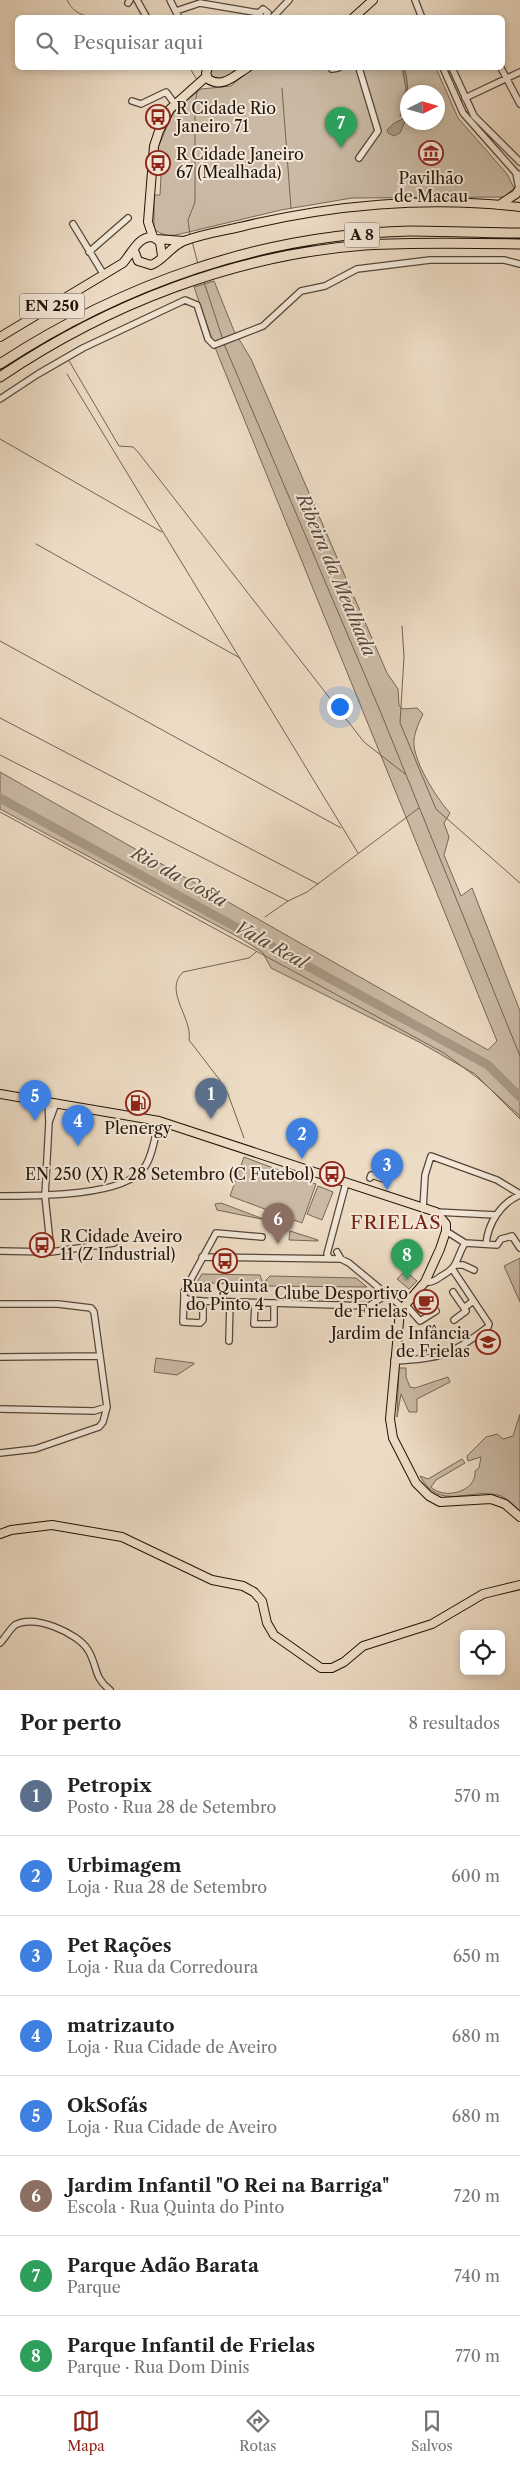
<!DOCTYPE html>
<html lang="pt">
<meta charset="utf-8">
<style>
body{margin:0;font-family:"Libre Caslon Text",serif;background:#f2f2f2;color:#222}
.controls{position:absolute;right:15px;bottom:15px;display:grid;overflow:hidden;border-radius:8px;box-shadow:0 2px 8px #0003}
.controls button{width:45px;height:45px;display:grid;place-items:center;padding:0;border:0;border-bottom:1px solid #e0e0e0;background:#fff;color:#222;font:25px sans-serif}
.compass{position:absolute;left:400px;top:85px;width:45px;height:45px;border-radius:50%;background:#fff;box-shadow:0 2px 8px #0003;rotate:85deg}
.you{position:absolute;left:339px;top:706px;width:18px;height:18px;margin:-12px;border:4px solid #fff;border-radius:50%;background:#1a73e8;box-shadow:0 0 0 8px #1a73e833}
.badge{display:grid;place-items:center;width:32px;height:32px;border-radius:50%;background:#8f2418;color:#fff;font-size:16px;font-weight:700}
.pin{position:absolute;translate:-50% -41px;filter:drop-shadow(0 1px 2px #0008)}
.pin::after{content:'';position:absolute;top:26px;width:18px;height:15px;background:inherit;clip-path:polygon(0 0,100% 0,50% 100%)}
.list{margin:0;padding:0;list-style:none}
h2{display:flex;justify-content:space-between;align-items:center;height:65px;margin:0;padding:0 20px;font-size:21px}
h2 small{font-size:16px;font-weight:400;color:#767676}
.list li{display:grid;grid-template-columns:32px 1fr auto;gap:15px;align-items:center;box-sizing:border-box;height:80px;padding:0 20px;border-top:1px solid #e0e0e0}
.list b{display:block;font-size:19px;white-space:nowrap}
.list p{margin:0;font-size:16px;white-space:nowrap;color:#767676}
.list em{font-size:16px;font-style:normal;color:#767676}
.icon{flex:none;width:28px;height:28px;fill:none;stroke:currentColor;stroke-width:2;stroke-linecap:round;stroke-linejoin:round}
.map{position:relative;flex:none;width:520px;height:1690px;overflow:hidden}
.search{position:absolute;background:#fff;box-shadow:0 2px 8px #0003;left:15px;right:15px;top:15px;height:55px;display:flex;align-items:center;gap:12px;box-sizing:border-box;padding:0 18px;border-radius:8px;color:#767676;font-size:19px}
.sheet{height:705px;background:#fff}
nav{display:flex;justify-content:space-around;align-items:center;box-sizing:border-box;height:70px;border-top:1px solid #e0e0e0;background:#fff;font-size:14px;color:#767676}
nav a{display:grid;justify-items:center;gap:2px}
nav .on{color:#8f2418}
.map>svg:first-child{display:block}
</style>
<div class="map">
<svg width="520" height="1690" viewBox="0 0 520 1690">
<rect width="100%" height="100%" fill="#eddcc5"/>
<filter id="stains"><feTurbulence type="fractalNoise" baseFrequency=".004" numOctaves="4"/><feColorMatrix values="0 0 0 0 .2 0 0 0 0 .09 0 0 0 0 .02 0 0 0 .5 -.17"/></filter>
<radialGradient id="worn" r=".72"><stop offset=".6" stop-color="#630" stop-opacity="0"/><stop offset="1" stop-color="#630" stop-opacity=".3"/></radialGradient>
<path fill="#cabaa5" stroke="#766757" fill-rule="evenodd" d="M212,68H235V69L228,78L218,80L212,78L210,73Z
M256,68H436L458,118L507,174L514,188L504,197L352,198L281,210L176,235C167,236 162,235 154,229V195H160L161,175L157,150L171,117L182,104L201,89L231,86L243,75ZM408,92H438V122H408Z
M214,281L234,331L251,359L387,673L398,689L399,706L403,709L417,708L423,714C419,722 415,731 414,740C412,760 437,799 450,813L444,823L449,837L444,855L461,896L472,888L520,1011V1119L475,1074L419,1042L271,968L263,953L242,939L0,809V772L488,1050L497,1041L214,345L194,287Z
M244,1157L316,1184L302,1223L230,1196Z
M318,1186L333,1192L322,1220L307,1214Z
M221,1203L266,1220L217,1210L215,1204Z
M267,1221L286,1228L287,1231L271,1230Z
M290,1231L318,1240V1241L289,1240Z
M520,1258V1302L504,1266Z
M405,1271L417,1281L409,1289L397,1279Z
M202,1274L260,1275L264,1286L197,1282Z
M270,1276L356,1278L367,1287L266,1286V1280Z
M156,1358L194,1363V1364L177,1375L154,1372Z
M399,1368H406V1377L410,1387L415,1388L448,1377L450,1382L417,1399V1412H409L401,1394L397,1417Z
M520,1414V1511C514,1505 506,1497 498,1495C467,1488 440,1512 420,1476L428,1479L462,1459L465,1463L436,1480L431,1487C444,1500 477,1492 475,1471L479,1468L481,1457L468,1461L467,1456L486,1437L497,1434L503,1439L513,1436Z"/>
<path fill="#a89885" stroke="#726353" d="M402,68H404C410,85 408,100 400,116L406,88Z
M407,117L400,133L394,136L388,133L387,130L394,123Z"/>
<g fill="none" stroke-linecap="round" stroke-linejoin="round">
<path stroke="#726353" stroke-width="1" d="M67,0C74,14 83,16 99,18
M190,68L197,80
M282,88L291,208
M190,235L188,220L195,202V105L197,92
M192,241L198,264
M204,282L223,340
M224,344L381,713L520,1056
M68,359L119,446L133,447L138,452L364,742L405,774
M67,374L358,853
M0,439L162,532
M36,544L240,658
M402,626L404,657L400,723L436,809L520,883
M0,641L341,828
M0,718L318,884
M0,755L288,901
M0,812L444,1053L479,1079L520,1116
M265,917L288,901L307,892L419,808
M244,1138L228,1094L219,1079L189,1040C193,1018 163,991 183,972L249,958L256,952"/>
<path stroke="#a89885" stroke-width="9" d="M0,798L488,1065L520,1097"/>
<defs>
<path id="minor" d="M137,0L147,18
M170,0L179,18
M415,0L422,18
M128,3L130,0
M176,11L200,3L259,13
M262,18L259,13L263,9L268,13L265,18
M272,18L289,0
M443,68L463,113L516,173L520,175
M452,68L474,116L520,162
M501,68L520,104
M332,69L338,68
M465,98L520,72
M132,101L141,104L166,92L175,104
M359,158L378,131L359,68
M516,173L519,189
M73,224L104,275
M89,252L128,218
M0,399L38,374L83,348L185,300L197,305L208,339L214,345L263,326L301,291L325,286L357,269L430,260H504L520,264
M48,1102L49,1122L45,1196L51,1252
M49,1122L56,1103
M370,1178L371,1175L384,1179
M0,1196C33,1196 124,1197 144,1168C153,1156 155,1135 159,1121
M423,1209L425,1175L431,1156L497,1180L520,1194
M436,1212L496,1215
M262,1237L216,1233L184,1292V1297L189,1300L203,1301L369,1306L386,1295
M465,1243L497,1245L501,1239L512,1236L520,1248
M486,1244C488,1223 501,1203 520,1195
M0,1251L51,1252L114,1243
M337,1252L341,1259L349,1263L402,1307
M202,1257L341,1259
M330,1259L327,1254L346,1183
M456,1265H463L474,1270
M425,1282C431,1283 435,1281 440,1277C461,1265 454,1261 465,1243L446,1231
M453,1292L464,1308L473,1301
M184,1297L183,1322L200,1323L203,1320V1301
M255,1303L254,1324H274V1303
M0,1304H58L91,1308L94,1312L107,1407L103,1422L99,1427L35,1449L0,1453
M405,1304L420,1321L436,1311
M454,1320L466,1311L464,1308
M229,1341L230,1302
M0,1357L100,1356
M394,1361C442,1358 450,1356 488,1327L489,1324L453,1270
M0,1409L94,1411L107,1407
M0,1643C5,1638 10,1629 15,1625C34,1614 78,1633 88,1650C98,1666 93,1677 110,1690"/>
<path id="major" d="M353,18L373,0
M208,68L206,73L208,79C223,89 235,75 247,68
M499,205L516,194L520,188
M153,237L148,222L154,146L159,131L170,109L207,76
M156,239L184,241
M134,250L138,261L151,265C163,261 171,246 184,241C202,234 222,231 240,227C330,205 428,196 520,207
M0,337L123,263C132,253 138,236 153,237L160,242L162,256
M0,1094L159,1121L436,1212L446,1224V1231L440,1249L425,1282L400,1311L390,1419L393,1438L416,1483L429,1496L440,1502L491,1499L505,1504L520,1517
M0,1534L11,1530L52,1525L122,1537L212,1580L243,1586L254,1592L262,1601L267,1623L274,1635L321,1668H332L344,1662L363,1646L432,1624L483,1594L520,1585"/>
<path id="highway" d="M0,364C122,284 263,234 410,231C446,231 483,233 520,233
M0,377C108,304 234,255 365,245C417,242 468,243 520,244"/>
</defs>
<use href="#minor" stroke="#544638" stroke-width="8"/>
<use href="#major" stroke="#211409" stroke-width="10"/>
<use href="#highway" stroke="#211409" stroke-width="11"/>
<use href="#minor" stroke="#f3e8d9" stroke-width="5.5"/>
<use href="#major" stroke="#eddcc5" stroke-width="8"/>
<use href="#highway" stroke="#eddcc5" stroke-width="9"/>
</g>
<defs>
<symbol id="bus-ring" viewBox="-11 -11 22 22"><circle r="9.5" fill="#f3e8d9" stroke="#8f2418" stroke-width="1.5"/><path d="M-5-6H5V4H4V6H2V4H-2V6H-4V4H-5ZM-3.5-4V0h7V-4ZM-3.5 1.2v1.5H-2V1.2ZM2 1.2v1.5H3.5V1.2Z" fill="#8f2418"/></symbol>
<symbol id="museum-ring" viewBox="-11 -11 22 22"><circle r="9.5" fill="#f3e8d9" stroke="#8f2418" stroke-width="1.5"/><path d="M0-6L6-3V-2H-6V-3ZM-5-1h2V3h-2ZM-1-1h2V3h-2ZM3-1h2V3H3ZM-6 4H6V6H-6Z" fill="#8f2418"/></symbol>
<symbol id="fuel-ring" viewBox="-11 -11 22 22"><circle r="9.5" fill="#f3e8d9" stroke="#8f2418" stroke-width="1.5"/><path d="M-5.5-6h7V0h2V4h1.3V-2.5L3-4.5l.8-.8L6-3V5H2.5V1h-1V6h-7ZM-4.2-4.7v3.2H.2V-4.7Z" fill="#8f2418"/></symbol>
<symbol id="cafe-ring" viewBox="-11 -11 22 22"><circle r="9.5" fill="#f3e8d9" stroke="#8f2418" stroke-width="1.5"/><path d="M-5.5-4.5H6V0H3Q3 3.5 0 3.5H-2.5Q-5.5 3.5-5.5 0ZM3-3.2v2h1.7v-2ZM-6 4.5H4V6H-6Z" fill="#8f2418"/></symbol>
<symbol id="school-ring" viewBox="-11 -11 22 22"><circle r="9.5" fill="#f3e8d9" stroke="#8f2418" stroke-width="1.5"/><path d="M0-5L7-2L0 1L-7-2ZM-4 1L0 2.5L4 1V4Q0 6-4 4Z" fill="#8f2418"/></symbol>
</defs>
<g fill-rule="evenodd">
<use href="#bus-ring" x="144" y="103" width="28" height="28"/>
<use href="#museum-ring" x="417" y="139" width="28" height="28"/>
<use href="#bus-ring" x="144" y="149" width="28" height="28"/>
<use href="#fuel-ring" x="124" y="1089" width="28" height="28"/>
<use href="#bus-ring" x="318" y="1160" width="28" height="28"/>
<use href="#bus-ring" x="28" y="1231" width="28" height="28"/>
<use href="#bus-ring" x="211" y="1247" width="28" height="28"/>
<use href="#cafe-ring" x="412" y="1288" width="28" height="28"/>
<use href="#school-ring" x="474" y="1328" width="28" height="28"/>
</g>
<g text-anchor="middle" stroke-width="4" stroke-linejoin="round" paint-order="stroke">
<g fill="#f3e8d9" stroke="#605447" stroke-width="1">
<rect x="344.5" y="222.5" width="35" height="25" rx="4"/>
<rect x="19.5" y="293.5" width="65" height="25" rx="4"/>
</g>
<g font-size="15" font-weight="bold" fill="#211409">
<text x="362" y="240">A 8</text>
<text x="52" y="311">EN 250</text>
</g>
<g font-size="16" fill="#211409" stroke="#f3e8d9" text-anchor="start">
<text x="176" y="114">R Cidade Rio<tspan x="176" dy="18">Janeiro 71</tspan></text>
<text x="176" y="160">R Cidade Janeiro<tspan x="176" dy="18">67 (Mealhada)</tspan></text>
<text x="431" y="184" text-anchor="middle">Pavilhão<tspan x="431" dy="18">de Macau</tspan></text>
<text x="138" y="1134" text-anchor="middle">Plenergy</text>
<text x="314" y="1180" text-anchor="end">EN 250 (X) R 28 Setembro (C Futebol)</text>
<text x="60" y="1242">R Cidade Aveiro<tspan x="60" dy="18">11 (Z Industrial)</tspan></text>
<text x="225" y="1292" text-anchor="middle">Rua Quinta<tspan x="225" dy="18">do Pinto 4</tspan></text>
<text x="408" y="1299" text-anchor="end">Clube Desportivo<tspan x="408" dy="18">de Frielas</tspan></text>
<text x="470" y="1339" text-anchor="end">Jardim de Infância<tspan x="470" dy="18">de Frielas</tspan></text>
</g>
<g font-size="18" font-style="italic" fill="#57493b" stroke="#f3e8d9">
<text transform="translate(336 575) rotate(67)" y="6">Ribeira da Mealhada</text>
<text transform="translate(179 877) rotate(29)" y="6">Rio da Costa</text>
<text transform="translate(271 945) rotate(29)" y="6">Vala Real</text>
</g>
<g font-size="19" letter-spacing="1" fill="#7a1f14" stroke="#f3e8d9">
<text x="396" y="1229">FRIELAS</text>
</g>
</g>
<rect width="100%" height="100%" filter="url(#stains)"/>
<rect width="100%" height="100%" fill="url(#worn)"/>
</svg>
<div class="controls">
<button><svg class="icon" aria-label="locate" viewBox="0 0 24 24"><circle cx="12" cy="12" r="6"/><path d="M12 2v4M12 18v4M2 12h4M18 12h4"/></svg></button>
</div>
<svg class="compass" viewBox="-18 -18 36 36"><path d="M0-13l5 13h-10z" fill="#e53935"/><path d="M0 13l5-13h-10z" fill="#767676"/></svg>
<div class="you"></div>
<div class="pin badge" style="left:211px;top:1119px;background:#5c6f8a">1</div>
<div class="pin badge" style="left:302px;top:1159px;background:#3f7fe0">2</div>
<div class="pin badge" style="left:387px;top:1190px;background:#3f7fe0">3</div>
<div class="pin badge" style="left:78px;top:1146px;background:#3f7fe0">4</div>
<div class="pin badge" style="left:35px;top:1121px;background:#3f7fe0">5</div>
<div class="pin badge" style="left:278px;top:1244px;background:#8d6e63">6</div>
<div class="pin badge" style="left:341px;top:148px;background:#2e9e5b">7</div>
<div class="pin badge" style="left:407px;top:1280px;background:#2e9e5b">8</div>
<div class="search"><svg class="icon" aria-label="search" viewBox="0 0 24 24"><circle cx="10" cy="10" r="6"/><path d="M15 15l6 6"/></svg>Pesquisar aqui</div>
</div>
<section class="sheet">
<h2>Por perto<small>8 resultados</small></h2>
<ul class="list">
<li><span class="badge" style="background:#5c6f8a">1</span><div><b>Petropix</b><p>Posto · Rua 28 de Setembro</p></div><em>570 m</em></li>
<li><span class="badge" style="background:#3f7fe0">2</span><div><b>Urbimagem</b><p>Loja · Rua 28 de Setembro</p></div><em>600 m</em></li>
<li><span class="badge" style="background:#3f7fe0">3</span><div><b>Pet Rações</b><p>Loja · Rua da Corredoura</p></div><em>650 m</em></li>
<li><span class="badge" style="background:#3f7fe0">4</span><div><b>matrizauto</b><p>Loja · Rua Cidade de Aveiro</p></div><em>680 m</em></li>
<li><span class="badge" style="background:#3f7fe0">5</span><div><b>OkSofás</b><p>Loja · Rua Cidade de Aveiro</p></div><em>680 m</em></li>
<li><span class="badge" style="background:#8d6e63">6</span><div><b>Jardim Infantil &quot;O Rei na Barriga&quot;</b><p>Escola · Rua Quinta do Pinto</p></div><em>720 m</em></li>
<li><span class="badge" style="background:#2e9e5b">7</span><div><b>Parque Adão Barata</b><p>Parque</p></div><em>740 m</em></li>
<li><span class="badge" style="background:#2e9e5b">8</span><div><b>Parque Infantil de Frielas</b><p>Parque · Rua Dom Dinis</p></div><em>770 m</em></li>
</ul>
</section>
<nav>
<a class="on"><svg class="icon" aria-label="map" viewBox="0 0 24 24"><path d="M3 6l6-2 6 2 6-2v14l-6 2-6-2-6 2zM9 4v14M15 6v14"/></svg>Mapa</a>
<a><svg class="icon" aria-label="directions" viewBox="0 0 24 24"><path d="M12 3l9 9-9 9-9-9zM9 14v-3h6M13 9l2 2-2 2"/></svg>Rotas</a>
<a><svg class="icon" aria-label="saved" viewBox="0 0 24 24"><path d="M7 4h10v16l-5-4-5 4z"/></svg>Salvos</a>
</nav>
